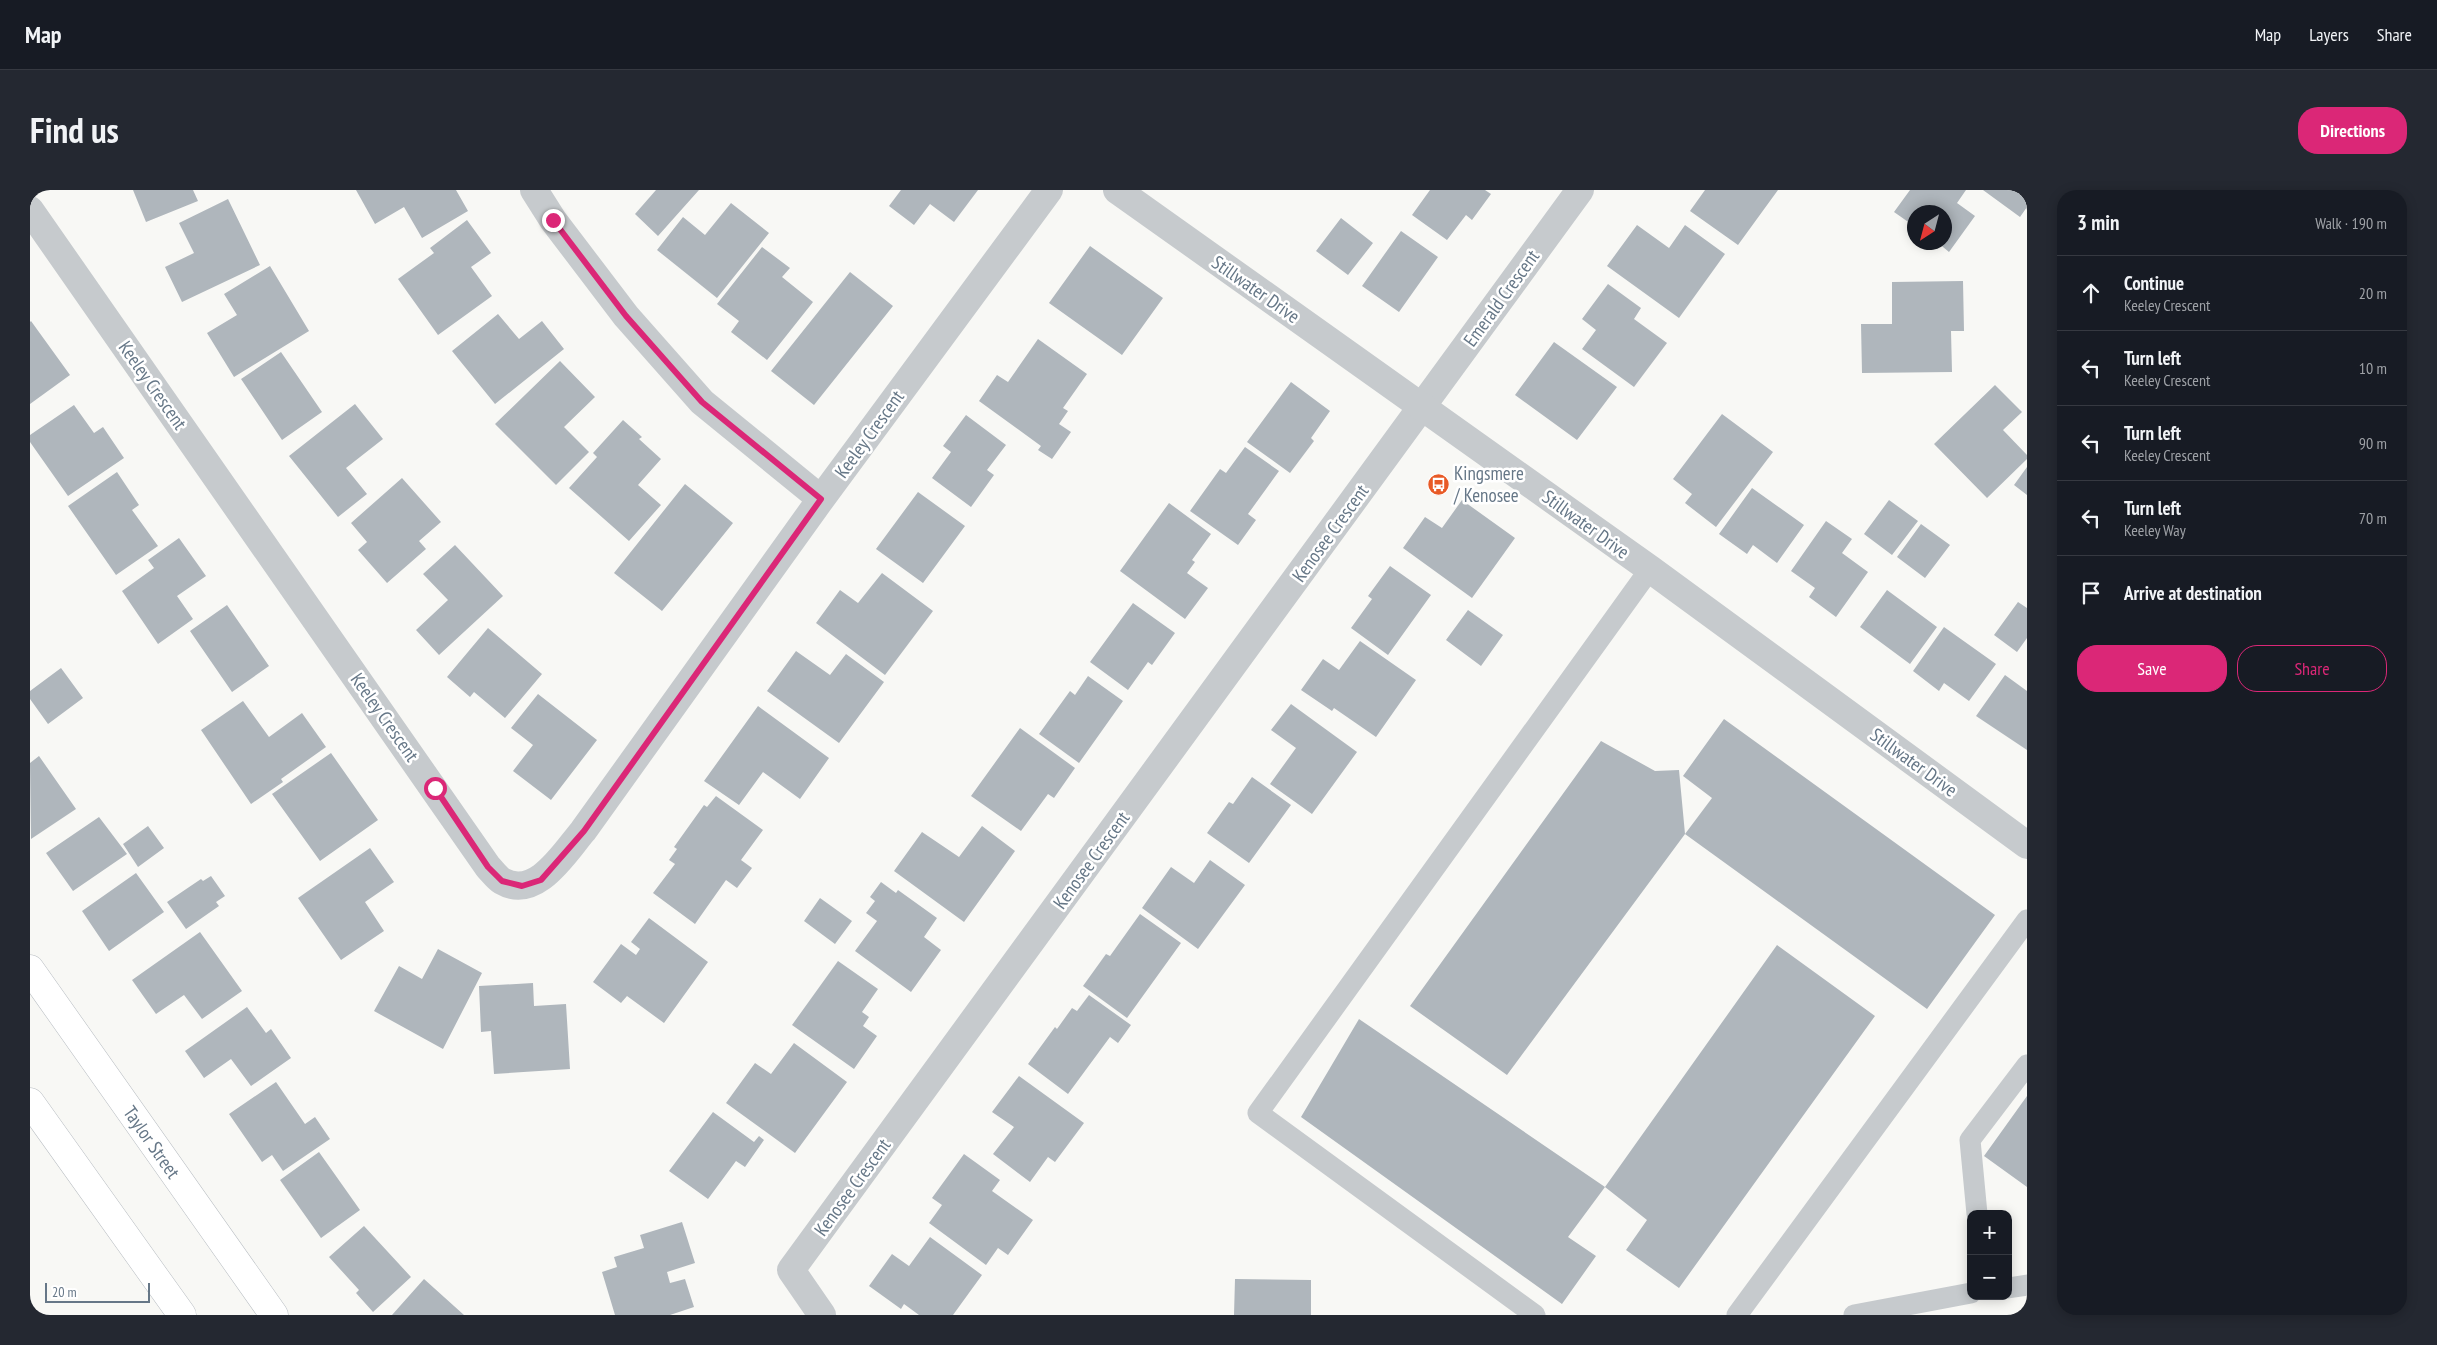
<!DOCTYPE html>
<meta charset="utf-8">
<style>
body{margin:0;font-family:"PT Sans Narrow",sans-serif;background:#242831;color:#f1f3f6}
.controls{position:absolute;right:15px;bottom:15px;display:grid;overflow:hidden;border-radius:10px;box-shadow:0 2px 12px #0003}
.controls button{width:45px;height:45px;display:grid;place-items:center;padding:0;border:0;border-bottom:1px solid #363941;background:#171b24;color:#f1f3f6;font:25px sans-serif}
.compass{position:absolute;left:1877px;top:15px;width:45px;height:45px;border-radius:50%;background:#171b24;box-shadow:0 2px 12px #0003;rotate:216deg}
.scale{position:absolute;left:15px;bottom:12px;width:105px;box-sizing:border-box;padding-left:5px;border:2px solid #667787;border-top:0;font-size:14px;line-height:18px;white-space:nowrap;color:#667787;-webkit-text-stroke:4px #fff;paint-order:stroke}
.stop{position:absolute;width:15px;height:15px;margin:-11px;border:4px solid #db2777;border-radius:50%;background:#fff}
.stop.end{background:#db2777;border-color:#fff;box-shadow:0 1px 5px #0008}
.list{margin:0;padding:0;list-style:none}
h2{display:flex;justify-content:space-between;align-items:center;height:65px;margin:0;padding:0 20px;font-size:21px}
h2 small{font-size:16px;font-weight:400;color:#9ea1a6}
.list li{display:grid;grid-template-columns:32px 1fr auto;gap:15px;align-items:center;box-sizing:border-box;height:75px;padding:0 20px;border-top:1px solid #363941}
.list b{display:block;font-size:19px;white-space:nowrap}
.list p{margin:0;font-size:16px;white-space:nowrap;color:#9ea1a6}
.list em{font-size:16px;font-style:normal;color:#9ea1a6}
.actions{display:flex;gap:10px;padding:15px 20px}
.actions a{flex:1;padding:11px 0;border:1px solid #db2777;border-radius:20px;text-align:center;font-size:18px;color:#db2777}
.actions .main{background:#db2777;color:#fff}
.icon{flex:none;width:28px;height:28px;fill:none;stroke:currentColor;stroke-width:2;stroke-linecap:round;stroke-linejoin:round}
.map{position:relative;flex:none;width:1997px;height:1125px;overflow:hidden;border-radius:20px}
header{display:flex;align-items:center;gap:30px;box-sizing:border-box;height:70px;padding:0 25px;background:#171b24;border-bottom:1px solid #363941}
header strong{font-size:24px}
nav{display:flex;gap:28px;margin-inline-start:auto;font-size:18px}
.intro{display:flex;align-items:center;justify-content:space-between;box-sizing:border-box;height:120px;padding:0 30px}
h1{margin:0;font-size:35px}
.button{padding:12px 22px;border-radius:20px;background:#db2777;color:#fff;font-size:18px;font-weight:700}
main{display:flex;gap:30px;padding:0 30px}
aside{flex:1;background:#171b24;border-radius:20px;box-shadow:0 2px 12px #0003}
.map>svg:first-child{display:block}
</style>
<header>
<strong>Map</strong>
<nav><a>Map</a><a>Layers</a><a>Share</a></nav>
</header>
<div class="intro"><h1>Find us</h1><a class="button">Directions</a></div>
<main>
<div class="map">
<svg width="1997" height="1125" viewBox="0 0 1997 1125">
<rect width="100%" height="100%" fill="#f8f8f5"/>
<path fill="#afb6bc" d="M103,0H163L168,11L116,32Z
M326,0H426L438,21L392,48L374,17L345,34Z
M626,0H669L628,46L605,24Z
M871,0H948L924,32L900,14L884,35L859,16Z
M1400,0H1455L1461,4L1442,30L1436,25L1417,50L1382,25Z
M1675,0H1748L1708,55L1660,21Z
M1880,0H1936L1927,13L1945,26L1919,62L1907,52H1914V22H1884V36L1864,22Z
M1953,0H1997V17L1990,27Z
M198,9L230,75L152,112L135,77L164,63L149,33Z
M701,13L739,43L687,108L627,60L653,27L675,45Z
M1311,28L1343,53L1318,85L1286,61Z
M437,30L461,63L441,77L462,106L408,145L368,89L404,63L400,58Z
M1607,35L1639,58L1655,35L1695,64L1649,128L1577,76Z
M1371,41L1408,67L1369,122L1332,96Z
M1060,56L1133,108L1092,165L1019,113Z
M732,57L760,78L752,87L783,112L737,170L701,142L709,131L687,114Z
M240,76L279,141L204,187L177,143L207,125L194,104Z
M820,82L863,116L784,215L741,181Z
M1933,91L1934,141H1921L1922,182L1832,183L1831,134H1862V92Z
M1578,94L1611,118L1604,129L1637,153L1604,197L1552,159L1566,140L1552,129Z
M468,124L489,149L512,131L534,159L465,214L422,161Z
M1,131L40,185L0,214V132Z
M1008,149L1057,184L1033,218L1038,221L1029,234L1041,242L1022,269L1008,260L1011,256L949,211L967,185L978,192Z
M1524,152L1587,197L1547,250L1485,205Z
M251,162L292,222L252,250L211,189Z
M530,171L565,207L534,237L559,262L526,295L465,234Z
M1261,192L1300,221L1281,248L1284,251L1260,283L1217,252Z
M1965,195L1992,222L1973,240L1997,265V269L1957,308L1904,254Z
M325,214L353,249L316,278L337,304L308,327L259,266Z
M44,215L64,243L73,237L94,268L38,306L0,252V245Z
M1692,224L1743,262L1686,337L1655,313L1662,304L1643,289Z
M936,225L976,255L957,280L964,285L941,317L902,288L921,262L913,256Z
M593,230L612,247L609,249L631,269L608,295L631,315L599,351L539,298L567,267L563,263Z
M1215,257L1249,281L1218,324L1226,330L1208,355L1160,321L1190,279L1196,283Z
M1997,277V305L1984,295Z
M87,282L109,315L102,320L128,356L86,385L38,316Z
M372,288L411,332L389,351L396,359L357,393L328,360L337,352L321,333Z
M655,294L703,333L632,421L584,383Z
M1722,298L1774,335L1747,373L1723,355L1717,364L1689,344Z
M888,302L935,336L893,393L846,359Z
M1432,310L1485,348L1442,408L1373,358L1395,327L1412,338Z
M1859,310L1888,331L1862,365L1834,344Z
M1139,313L1181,344L1162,370L1165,372L1157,383L1178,398L1155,429L1090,381Z
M1796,331L1822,349L1812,363L1838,382L1806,427L1779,407L1785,398L1761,381Z
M1891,334L1920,355L1895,388L1867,367Z
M149,348L176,386L147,406L163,429L128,454L92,401L124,378L118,370Z
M425,355L473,406L409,465L386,440L418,410L393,384Z
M1360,376L1401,405L1358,465L1321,438L1342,409L1338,406Z
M852,383L903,421L855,485L786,433L810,400L828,413Z
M1857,400L1907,437L1880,474L1830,437Z
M1988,412L1997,418V448L1987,462L1964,445Z
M1103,413L1145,443L1122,475L1118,472L1098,500L1060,472Z
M197,415L239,476L202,502L160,441Z
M1438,420L1473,445L1451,476L1416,450Z
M1914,437L1966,474L1939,511L1914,493L1909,501L1883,481Z
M458,438L512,484L475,528L444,502L440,507L417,487Z
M1330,451L1386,490L1346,547L1304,518L1302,521L1271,500L1293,469L1309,480Z
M766,461L800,485L816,464L854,492L809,553L737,501Z
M31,478L53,508L18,534L0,509V501Z
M1975,485L1997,501V560L1946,526Z
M1058,486L1093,511L1049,573L1009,544L1040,501L1045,505Z
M508,504L567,550L521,610L483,581L503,555L481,538Z
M213,511L239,547L272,523L296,557L251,589L253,592L221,614L171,540Z
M1261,514L1327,562L1282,624L1240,594L1266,558L1241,540Z
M728,516L799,568L770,609L733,582L709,615L674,591Z
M1694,529L1965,725L1897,819L1655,644L1682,608L1653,586Z
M990,538L1045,578L1024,608L1018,604L991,641L941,606Z
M1571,551L1625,581L1649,580L1655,644L1477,885L1380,816Z
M301,563L348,630L290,671L242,604Z
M9,566L46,619L1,649L0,573Z
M1222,587L1261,615L1219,673L1177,643L1199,612L1203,614Z
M686,606L733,640L711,670L722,678L707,698L696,690L665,734L623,703L645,674L639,670L647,659L644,657L674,615L677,617Z
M69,627L97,664L43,701L16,663Z
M118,636L134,658L108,677L93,654Z
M952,636L985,661L934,732L864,681L892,642L929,667Z
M340,658L364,692L335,712L354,741L311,770L268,708Z
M1180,670L1215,695L1168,759L1112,718L1141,677L1164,693Z
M106,683L134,722L79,761L52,721Z
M181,686L195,706L186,712L189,716L156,739L137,712L171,689L173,691Z
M851,692L866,703L868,700L907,728L894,747L911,760L881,802L825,761L847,731L836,723L845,711L840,707Z
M790,708L822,731L805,754L774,731Z
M1110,724L1151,753L1097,828L1053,796L1076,764L1080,766Z
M619,728L678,772L634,833L597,806L591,813L563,792L591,754L606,765L610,759L601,752Z
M170,742L212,801L172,829L154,805L126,824L102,790Z
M1747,755L1845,826L1649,1098L1596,1060L1617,1030L1575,997Z
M408,759L452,783L413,859L344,821L369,776L392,789Z
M808,771L848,799L832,822L839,827L833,836L847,846L824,879L762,835Z
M503,793L504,816L536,814L540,879L464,884L461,841L451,842L449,796Z
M1059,805L1101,835L1088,853L1080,847L1038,904L998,874L1025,837L1027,839L1042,818L1047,821Z
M217,817L236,843L241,839L261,868L221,896L201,869L174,888L155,861Z
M1329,829L1575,997L1538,1047L1566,1066L1532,1114L1271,927Z
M764,853L817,892L765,963L696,913L725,873L741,884Z
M989,886L1054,933L1025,972L1018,967L1000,992L963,964L984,937L962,922Z
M246,892L275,934L285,927L300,949L253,981L242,965L232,972L199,924Z
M1997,906V997L1954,966Z
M683,922L724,952L729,946L734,950L715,977L706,971L678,1009L639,981Z
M289,962L330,1020L291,1048L250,990Z
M934,964L970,990L962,1001L1003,1030L978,1065L968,1058L956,1075L899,1033L912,1015L902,1008Z
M652,1032L665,1073L637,1082L640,1093L655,1089L664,1117L640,1125H585L572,1082L587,1077L584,1067L614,1058L610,1045Z
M334,1036L381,1087L343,1122L326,1103L329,1100L299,1067Z
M900,1047L952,1085L923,1125H889L874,1114L871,1119L839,1096L862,1064L879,1076Z
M394,1089L434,1125H362Z
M1205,1089L1281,1090V1125H1204Z"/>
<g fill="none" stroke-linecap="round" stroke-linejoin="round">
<defs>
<path id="secondary" d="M0,779L244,1125
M0,912L152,1125"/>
</defs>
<use href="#secondary" stroke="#b8bdc2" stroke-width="29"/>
<path stroke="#c6cacd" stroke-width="21" d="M1947,1024L1940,950L1997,875
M1978,1098L1997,1095
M1505,1125L1228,923L1620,379
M1707,1125L1997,730
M1824,1125L1941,1103"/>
<path stroke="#c6cacd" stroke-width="28" d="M504,0L523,30L596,126L672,212L791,309
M0,20L458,677C462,681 467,688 472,691C506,711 535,662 553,641L791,309L1019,0
M792,1125L761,1080L1550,0"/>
<path stroke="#c6cacd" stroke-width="28" d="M1087,0L1620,379L1997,655"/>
<use href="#secondary" stroke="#fff" stroke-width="28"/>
</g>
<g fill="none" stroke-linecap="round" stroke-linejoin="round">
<path stroke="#db2777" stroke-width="6" d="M405,598L458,677L472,691L492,696L511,690L554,641L791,309L672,212L596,126L523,30"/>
</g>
<defs>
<symbol id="bus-disc" viewBox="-11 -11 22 22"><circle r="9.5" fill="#e85a26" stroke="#fff"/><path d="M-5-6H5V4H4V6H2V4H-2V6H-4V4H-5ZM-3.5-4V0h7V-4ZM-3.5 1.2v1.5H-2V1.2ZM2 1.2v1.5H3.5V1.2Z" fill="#fff"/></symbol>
</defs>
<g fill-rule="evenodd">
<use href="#bus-disc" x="1396" y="282" width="25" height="25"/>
</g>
<g text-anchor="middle" stroke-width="5" stroke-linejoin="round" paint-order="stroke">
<g font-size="19" fill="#667787" stroke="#fff">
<text transform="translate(1226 99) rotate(35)" y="7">Stillwater Drive</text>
<text transform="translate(1471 108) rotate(-54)" y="7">Emerald Crescent</text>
<text transform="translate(123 195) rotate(55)" y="7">Keeley Crescent</text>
<text transform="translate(839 244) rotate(-54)" y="7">Keeley Crescent</text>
<text transform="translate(1556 334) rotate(36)" y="7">Stillwater Drive</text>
<text transform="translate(1300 343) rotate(-54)" y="7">Kenosee Crescent</text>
<text transform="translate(355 527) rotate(55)" y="7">Keeley Crescent</text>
<text transform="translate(1884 572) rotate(36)" y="7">Stillwater Drive</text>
<text transform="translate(1061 670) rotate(-54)" y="7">Kenosee Crescent</text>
<text transform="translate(122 952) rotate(55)" y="7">Taylor Street</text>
<text transform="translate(822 997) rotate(-54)" y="7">Kenosee Crescent</text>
</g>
<g font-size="19" fill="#667787" stroke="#fff" text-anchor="start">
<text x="1424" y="290">Kingsmere<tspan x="1424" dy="22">/ Kenosee</tspan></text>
</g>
</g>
</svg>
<div class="controls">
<button>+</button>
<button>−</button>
</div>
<svg class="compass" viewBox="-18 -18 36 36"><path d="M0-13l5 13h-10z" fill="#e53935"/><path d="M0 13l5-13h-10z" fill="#9ea1a6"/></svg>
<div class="scale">20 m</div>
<div class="stop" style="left:405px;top:598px"></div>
<div class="stop end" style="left:523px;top:30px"></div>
</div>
<aside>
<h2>3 min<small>Walk · 190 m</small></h2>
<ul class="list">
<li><svg class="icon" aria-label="ahead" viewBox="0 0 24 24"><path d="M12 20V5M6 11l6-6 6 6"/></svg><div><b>Continue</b><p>Keeley Crescent</p></div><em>20 m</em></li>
<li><svg class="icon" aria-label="left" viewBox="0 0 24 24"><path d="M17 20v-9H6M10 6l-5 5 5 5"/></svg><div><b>Turn left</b><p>Keeley Crescent</p></div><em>10 m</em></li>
<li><svg class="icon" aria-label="left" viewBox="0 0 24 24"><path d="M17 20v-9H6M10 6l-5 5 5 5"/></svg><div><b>Turn left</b><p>Keeley Crescent</p></div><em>90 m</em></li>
<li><svg class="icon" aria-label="left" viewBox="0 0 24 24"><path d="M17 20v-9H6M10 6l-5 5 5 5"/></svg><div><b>Turn left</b><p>Keeley Way</p></div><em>70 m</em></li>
<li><svg class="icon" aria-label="arrive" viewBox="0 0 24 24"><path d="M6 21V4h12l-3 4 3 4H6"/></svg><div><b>Arrive at destination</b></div></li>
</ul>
<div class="actions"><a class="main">Save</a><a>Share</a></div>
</aside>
</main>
